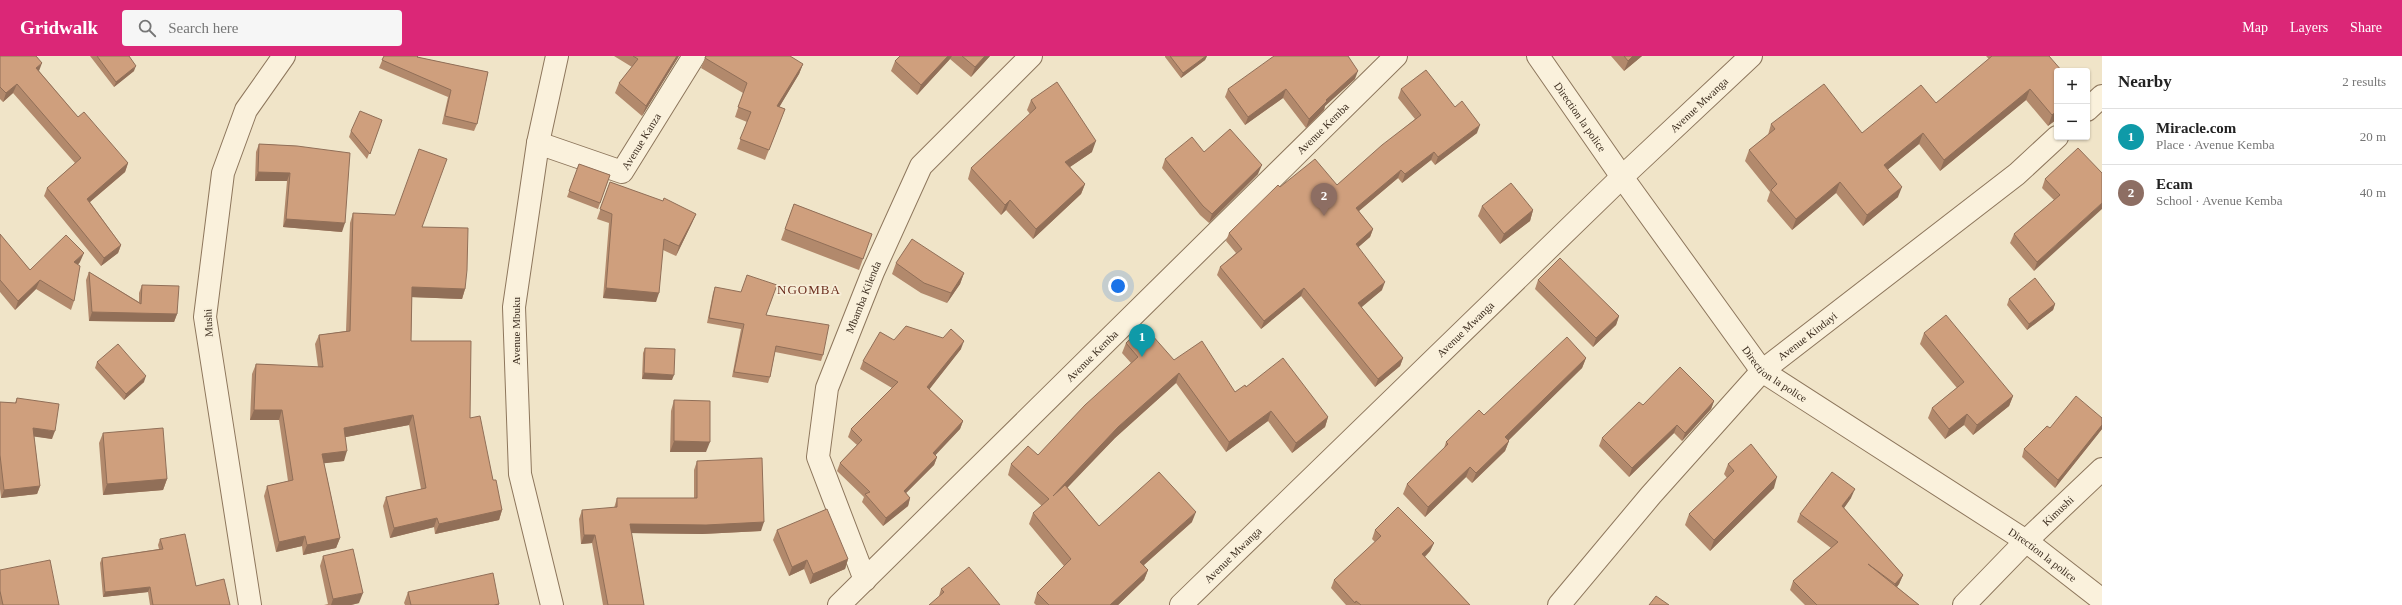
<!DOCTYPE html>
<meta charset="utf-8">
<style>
body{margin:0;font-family:Georgia,serif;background:#f6f6f6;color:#222}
.controls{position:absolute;right:12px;top:12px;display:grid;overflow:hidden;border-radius:4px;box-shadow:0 1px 3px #0004}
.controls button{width:36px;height:36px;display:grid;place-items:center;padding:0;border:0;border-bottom:1px solid #e0e0e0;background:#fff;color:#222;font:20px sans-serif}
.you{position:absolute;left:1118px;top:230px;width:14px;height:14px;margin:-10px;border:3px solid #fff;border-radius:50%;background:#1a73e8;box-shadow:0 0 0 6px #1a73e833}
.badge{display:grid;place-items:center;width:26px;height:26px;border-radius:50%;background:#db2777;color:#fff;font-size:13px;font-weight:700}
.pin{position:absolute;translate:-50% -33px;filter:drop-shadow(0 1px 2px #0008)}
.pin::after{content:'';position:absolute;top:21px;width:14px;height:12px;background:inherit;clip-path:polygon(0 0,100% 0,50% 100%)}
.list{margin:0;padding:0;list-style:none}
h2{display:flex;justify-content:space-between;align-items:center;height:52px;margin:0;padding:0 16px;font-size:17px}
h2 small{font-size:13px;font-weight:400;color:#767676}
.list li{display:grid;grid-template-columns:26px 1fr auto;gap:12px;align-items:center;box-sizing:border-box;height:56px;padding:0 16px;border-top:1px solid #e0e0e0}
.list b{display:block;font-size:15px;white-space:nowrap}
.list p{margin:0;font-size:13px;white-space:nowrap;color:#767676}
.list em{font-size:13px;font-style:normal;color:#767676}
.icon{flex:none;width:22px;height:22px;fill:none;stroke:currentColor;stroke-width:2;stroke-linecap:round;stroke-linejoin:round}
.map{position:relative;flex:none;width:2102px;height:549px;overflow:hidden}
header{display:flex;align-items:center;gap:24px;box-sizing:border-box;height:56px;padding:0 20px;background:#db2777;color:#fff}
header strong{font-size:19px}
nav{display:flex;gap:22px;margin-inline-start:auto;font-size:14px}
.search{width:280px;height:36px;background:#f6f6f6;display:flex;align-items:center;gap:10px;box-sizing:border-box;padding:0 14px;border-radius:4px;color:#767676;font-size:15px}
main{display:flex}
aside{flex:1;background:#fff}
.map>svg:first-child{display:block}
</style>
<header>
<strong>Gridwalk</strong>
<div class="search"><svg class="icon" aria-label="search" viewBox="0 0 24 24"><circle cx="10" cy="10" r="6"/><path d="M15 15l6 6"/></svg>Search here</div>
<nav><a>Map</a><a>Layers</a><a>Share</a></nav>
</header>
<main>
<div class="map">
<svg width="2102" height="549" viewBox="0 0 2102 549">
<rect width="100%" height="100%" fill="#f0e4c8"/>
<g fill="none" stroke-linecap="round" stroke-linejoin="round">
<defs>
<g id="street">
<path id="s1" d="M1538,0L1622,121L1762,315L2026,485L2102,544"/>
<path d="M2087,54L2102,40"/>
<path id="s2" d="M538,87L622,116L694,0"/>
<path id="s3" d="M865,524L818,401L827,332L873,216L921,110L1031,0"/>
<path d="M250,549L205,261L223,117L246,54L284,0"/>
<path d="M552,549L520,418L514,251L538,87L557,0"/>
<path id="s4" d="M839,549L1396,0"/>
<path id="s5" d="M1181,549L1622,121L1751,0"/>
<path id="s6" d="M1559,549L1651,439L1762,315L2017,118L2057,81"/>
<path id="s7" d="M1964,549L2026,485L2102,413"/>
</g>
</defs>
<use href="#street" stroke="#8d765c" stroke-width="24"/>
<use href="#street" stroke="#faf1dc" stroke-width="22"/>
</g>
<path fill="#b2896c" d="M0,0L39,15L78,61L128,107L125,116L90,146L121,189L118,197L101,210L44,140L47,132L75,107L13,37L3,46L0,43Z
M90,0H129L134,15L114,31Z
M384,0L417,1L488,16L477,68L474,75L442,68L448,41L379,12Z
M614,0H679L642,60L615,37L619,27L632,11Z
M706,0L803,8L799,18L779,51L785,53L765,104L737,93L747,66L735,61L743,37L701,12Z
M900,0H990L971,21L950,3L917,39L891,15L895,5Z
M1165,0H1207L1205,4L1181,22L1165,1Z
M1611,0H1642L1624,15Z
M1986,0H2049L2057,63L2048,70L2026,44L1940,115L1919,88L1888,113L1898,141L1863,170L1836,137L1792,174L1767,145L1770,136L1745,105L1749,94L1768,79L1771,68L1862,77L1936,47L1989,3Z
M1355,23L1325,50L1324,54L1306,72L1283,42L1245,69L1225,41L1228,33Z
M1401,33L1455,51L1477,77L1435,109L1431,104L1402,127L1398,122L1359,155L1373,173L1370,181L1358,191L1382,234L1361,251L1403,302L1400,310L1375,331L1301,240L1261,273L1217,219L1220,211L1236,197L1226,185L1229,177L1280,131L1337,129L1415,63L1398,42Z
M1031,44L1092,96L1070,111L1085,128L1081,138L1033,183L1006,154L1001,159L968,123L971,112L1030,58L1027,54Z
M382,64L367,103L349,81L351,75Z
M259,88L297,90L342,176L283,171L287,125H255L256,96Z
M1204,96L1258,118L1209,167L1200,159L1162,112L1165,103Z
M579,108L610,119L598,153L567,141Z
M2102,117L2034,215L2010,187L2014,178L2054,144L2042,132L2045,123Z
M610,126L696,158L692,167L676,200L663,194L656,246L603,242L609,167L597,163Z
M794,148L872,178L859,214L781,184Z
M1482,150L1533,154L1530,165L1500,188L1478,160Z
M353,157L422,171L465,233L462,243L412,241L411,285L470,362L493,424L502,454L499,464L435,478L434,471L390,482L383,450L386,441L421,433L409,369L345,381L344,405L324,407L340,482L336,492L303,499L302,490L276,496L264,440L267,430L288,425L279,364H250L252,318L256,308L318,311L315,288L319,279L346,275L350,167Z
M0,179L30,214L80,206L78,209L74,245L71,254L36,233L15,254L0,236Z
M896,207L964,217L960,228L947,247L921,237L892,218Z
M89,216L139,246V237L142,229L177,258L174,266L89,265L86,224Z
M1538,224L1619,260L1616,269L1593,291L1535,233Z
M715,231L766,259L823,299L821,305L775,296L770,321L768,327L732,321L741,273L707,267L713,237Z
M2009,243L2055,248L2053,254L2027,274L2007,249Z
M1924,277L2013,340L2009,350L1973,379L1964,369L1945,383L1928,362L1932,352L1957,332L1920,288Z
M894,284L961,293L929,333L963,365L960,373L935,399L937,401L934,409L906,437L910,442L908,450L883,470L862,446L864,441L837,415L840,407L857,389L848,381L851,373L892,332L860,313L863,305Z
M1126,287L1174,304L1235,336L1246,331L1328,361L1325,371L1292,397L1268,365L1226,396L1176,327L1115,382L1067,431L1099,470L1192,466L1144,509L1148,514L1144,524L1118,549H1036L1034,547L1037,537L1064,510L1029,468L1033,457L1042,450L1008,419L1011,408L1038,399L1131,307L1122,297Z
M645,292L672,324L642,323L643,297Z
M1586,302L1582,312L1508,384L1509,385L1505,395L1472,427L1466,421L1425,461L1403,438L1407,428L1444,392L1446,386L1484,359Z
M97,306L144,326L124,344L95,312Z
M17,342L52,383L34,380L40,430L37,438L1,442L0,433V346L15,347Z
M674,344L706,396H670L671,355Z
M1714,345L1711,353L1682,385L1674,377L1629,421L1599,390L1602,382L1643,349Z
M2102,362V373L2055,432L2022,401L2024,393L2050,372Z
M103,377L167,423L163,434L103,439L99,387Z
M697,405L761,475L702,478L631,477L644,549H603L592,487L581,488L579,463L582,454L614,452L617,442H694V414Z
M1728,408L1774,432L1710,495L1685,469L1689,458L1727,422L1724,418Z
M1851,442L1844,452L1903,519L1899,528L1897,531L1919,549H1805L1790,534L1793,525L1831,492L1797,466L1800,458Z
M777,474L848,503L845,513L810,528L804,513L789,520L773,484Z
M1375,474L1434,487L1430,495L1425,501L1470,549H1346L1331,532L1334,524L1375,486L1372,483Z
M160,483L196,530L230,549H150L148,536L103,541L100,507L102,502L159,493L158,489Z
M323,500L359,547L351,549H324L328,548L320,510Z
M0,514L59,549H0Z
M941,533L1000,549L939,540Z
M408,536L499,548V549H405L404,547Z"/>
<path fill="#916f58" d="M677,0H679L642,60L646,50Z
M948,0H952L950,3L917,39L921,29Z
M985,0H990L971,21L975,11Z
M1206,0H1207L1205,4L1181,22L1183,17Z
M1633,0H1642L1624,15L1628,5Z
M42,7L39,15L32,21L36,12Z
M803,8L799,18L774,60L777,50Z
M136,10L134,15L114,31L116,26Z
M1358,15L1355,23L1325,50L1324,54L1306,72L1309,63L1326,44Z
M17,28L13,37L3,46L6,37Z
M1286,33L1283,42L1245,69L1248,61Z
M2030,33L2026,44L1940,115L1944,104Z
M2057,55V63L2048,70L2052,59Z
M1480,69L1477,77L1435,109L1438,101Z
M1923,77L1919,88L1880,120L1884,109Z
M1096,85L1092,96L1061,117L1065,106Z
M1434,96L1431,104L1402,127L1405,118Z
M128,107L125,116L84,151L87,143Z
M1262,109L1258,118L1209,167L1212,158Z
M1401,114L1398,122L1353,160L1356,152Z
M258,116L290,117L287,125H255Z
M1840,126L1836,137L1792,174L1796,163Z
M1085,128L1081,138L1033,183L1036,173Z
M1902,131L1898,141L1863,170L1867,159Z
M1010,144L1006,154L1001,159L1005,149Z
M2102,147V153L2034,215L2037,206Z
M1533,154L1530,165L1500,188L1504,178Z
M696,158L692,167L676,200L679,190Z
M286,163L345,167L342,176L283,171Z
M1373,173L1370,181L1353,196L1356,188Z
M121,189L118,197L101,210L104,202Z
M84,197L80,206L71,215L74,206Z
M964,217L960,228L947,247L951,237Z
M40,224L36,233L15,254L18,245Z
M1385,226L1382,234L1356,256L1358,247Z
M412,231L465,233L462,243L409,241Z
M606,232L659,237L656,246L603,242Z
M1304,232L1301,240L1261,273L1264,265Z
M2055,248L2053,254L2027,274L2029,268Z
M92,256L177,258L174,266L89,265Z
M1619,260L1616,269L1593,291L1596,282Z
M964,285L961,293L925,339L927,331Z
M1403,302L1400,310L1375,331L1378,323Z
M1586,302L1582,312L1502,391L1505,381Z
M644,317L674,319L672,324L642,323Z
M1179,317L1176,327L1115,382L1049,451L1053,440L1118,371Z
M146,320L144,326L124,344L126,338Z
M2013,340L2009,350L1973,379L1977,369Z
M1714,345L1711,353L1682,385L1685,377Z
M254,354H282L279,364H250Z
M1271,355L1268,365L1226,396L1229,386Z
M1967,358L1964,369L1945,383L1949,373Z
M413,359L409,369L341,382L344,372Z
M1328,361L1325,371L1292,397L1296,387Z
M963,365L960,373L930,405L933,397Z
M1677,369L1674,377L1629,421L1632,412Z
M2102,369V373L2055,432L2058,424Z
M33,372L55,375L52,383L30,380Z
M674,385L710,386L706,396H670Z
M1509,385L1505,395L1472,427L1476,417Z
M347,395L344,405L318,408L322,398Z
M937,401L934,409L901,442L904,435Z
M1470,411L1466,421L1425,461L1428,451Z
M1777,421L1774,432L1710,495L1714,484Z
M167,423L163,434L103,439L107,428Z
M40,430L37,438L1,442L4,434Z
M1855,433L1851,442L1839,459L1842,450Z
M910,442L908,450L883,470L886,462Z
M502,454L499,464L435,478L439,468Z
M1196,456L1192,466L1136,516L1140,506Z
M437,462L434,471L390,482L394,472Z
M764,466L761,475L702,478L627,477L630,468Z
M584,479H595L592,487L581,488Z
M305,480L302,490L276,496L279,486Z
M340,482L336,492L303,499L307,489Z
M1434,487L1430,495L1419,506L1422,498Z
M848,503L845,513L810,528L813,518Z
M807,504L804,513L789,520L792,511Z
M1148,514L1144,524L1118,549H1110Z
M1903,519L1899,528L1892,537L1895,528Z
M150,531L148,536L103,541L105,536Z
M363,537L359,547L351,549H331L333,543Z"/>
<path fill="#cf9f7d" stroke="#916f58" d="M0,0H36L42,7L36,12L78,61L84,56L128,107L87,143L121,189L104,202L47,132L81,102L17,28L6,37L0,31Z
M97,0H129L136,10L116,26Z
M384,0H418L417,1L488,16L477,68L445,60L451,34L382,4Z
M633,0H677L646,50L619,27L638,3Z
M706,0H790L803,8L777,50L785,53L769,94L740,83L751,56L738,51L747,27L705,2Z
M900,0H948L921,29L895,5Z
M962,0H985L975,11Z
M1170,0H1206L1183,17Z
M1274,0H1348L1358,15L1326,44L1327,45L1309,63L1286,33L1248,61L1228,33Z
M1624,0H1633L1628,5Z
M1992,0H2049L2062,15H2057V55L2052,59L2030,33L1944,104L1923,77L1884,109L1902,131L1867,159L1840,126L1796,163L1771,134L1777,128L1749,94L1775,73L1771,68L1824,28L1862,77L1921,29L1936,47Z
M1426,14L1455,51L1462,45L1480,69L1438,101L1434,96L1405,118L1401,114L1356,152L1373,173L1356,188L1385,226L1358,247L1403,302L1378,323L1304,232L1264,265L1220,211L1242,193L1229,177L1278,129L1280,131L1315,103L1337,129L1382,89L1421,59L1401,33Z
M1057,26L1096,85L1065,106L1085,128L1036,173L1010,144L1005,149L971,112L1036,52L1031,44Z
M360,55L382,64L370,98L351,75Z
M1230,73L1262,109L1212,158L1203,150L1165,103L1192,81L1204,96Z
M259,88L297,90L350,97L345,167L286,163L290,117L258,116Z
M2078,92L2102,117V147L2037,206L2014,178L2060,139L2045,123Z
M419,93L447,103L422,171L468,172L467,214L465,233L412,231L411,285H471L470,362L480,360L493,424H496L502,454L439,468L437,462L394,472L386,441L426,432L413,359L344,372L347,395L322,398L340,482L307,489L305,480L279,486L267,430L293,424L282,354H254L256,308L323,311L319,279L350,275L353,157L395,159Z
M579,108L610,119L600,147L569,135Z
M610,126L663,145L664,142L696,158L679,190L664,183L659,237L606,232L612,158L600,153Z
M1511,127L1533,154L1504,178L1482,150Z
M794,148L872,178L863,203L785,173Z
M0,178L30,214L66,179L84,197L74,206L80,210L74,245L40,224L18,245L0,224Z
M912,183L964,217L951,237L924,227L896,207Z
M1560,202L1619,260L1596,282L1538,224Z
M89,216L141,248L142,229L179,230L177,258L92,256Z
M747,219L777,229L766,259L829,269L823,299L776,290L770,321L734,316L744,268L709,262L715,231L741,236Z
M2035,222L2055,248L2029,268L2009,243Z
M1946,259L2013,340L1977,369L1967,358L1949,373L1932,352L1964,326L1924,277Z
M906,270L943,282L951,273L964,285L927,331L963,365L933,397L937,401L904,435L910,442L886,462L865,438L870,436L840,407L862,384L851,373L898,326L863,305L880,276L894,284Z
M1144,270L1174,304L1202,285L1235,336L1245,329L1246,331L1283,302L1328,361L1296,387L1271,355L1229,386L1179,317L1118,371L1053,440L1065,429L1099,470L1159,416L1196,456L1140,506L1148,514L1110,549H1049L1037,537L1071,503L1033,457L1049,443L1011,408L1028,390L1038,399L1085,349L1138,301L1126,287Z
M1567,281L1586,302L1505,381L1509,385L1476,417L1470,411L1428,451L1407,428L1448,388L1446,386L1479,354L1484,359Z
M118,288L146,320L126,338L97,306Z
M645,292L675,293L674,319L644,317Z
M1680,311L1714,345L1685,377L1677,369L1632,412L1602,382L1639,346L1643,349Z
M2076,340L2102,362V369L2058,424L2024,393L2047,370L2050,372Z
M17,342L59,348L55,375L33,372L40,430L4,434L0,399V346L16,347Z
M674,344L710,345V386L674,385Z
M163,372L167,423L107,428L103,377Z
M1751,388L1777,421L1714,484L1689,458L1734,415L1728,408Z
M762,402L764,466L706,469L630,468L644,549H608L595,479H584L582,454L617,451V442H697V405Z
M1832,416L1855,433L1842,450L1903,519L1895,528L1868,508L1919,549H1817L1793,525L1838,486L1800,458Z
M1398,451L1434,487L1422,498L1470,549H1361L1356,545L1355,547L1334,524L1381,480L1375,474Z
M827,453L848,503L813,518L807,504L792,511L777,474Z
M185,478L196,530L224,523L230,549H153L150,531L105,536L102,502L163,493L160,483Z
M353,493L363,537L333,543L323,500Z
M50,504L59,549H3L0,535V514Z
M969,511L1000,549H929L944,536L941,533Z
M493,517L499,548L494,549H411L408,536Z
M1656,540L1669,549H1649Z"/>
<g text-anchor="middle" stroke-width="3.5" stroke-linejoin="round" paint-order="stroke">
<g font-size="11" fill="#3d2e20" stroke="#f7eed8">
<text dy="4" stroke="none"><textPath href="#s5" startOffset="720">Avenue Mwanga</textPath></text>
<text dy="4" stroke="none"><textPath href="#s1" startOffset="74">Direction la police</textPath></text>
<text dy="4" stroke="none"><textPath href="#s4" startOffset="679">Avenue Kemba</textPath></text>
<text dy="4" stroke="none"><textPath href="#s2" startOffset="125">Avenue Kanza</textPath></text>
<text dy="4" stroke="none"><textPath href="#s3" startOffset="299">Mbamba Kilenda</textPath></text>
<text transform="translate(208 267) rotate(-93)" y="4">Mushi</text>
<text dy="4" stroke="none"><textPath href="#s5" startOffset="396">Avenue Mwanga</textPath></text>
<text transform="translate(516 275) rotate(-90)" y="4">Avenue Mbuku</text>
<text dy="4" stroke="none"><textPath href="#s6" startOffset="367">Avenue Kindayi</textPath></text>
<text dy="4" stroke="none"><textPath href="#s4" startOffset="355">Avenue Kemba</textPath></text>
<text dy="4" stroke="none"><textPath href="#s1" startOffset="398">Direction la police</textPath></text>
<text dy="4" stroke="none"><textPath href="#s7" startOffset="133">Kimushi</textPath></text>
<text dy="4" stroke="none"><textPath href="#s5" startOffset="72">Avenue Mwanga</textPath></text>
<text dy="4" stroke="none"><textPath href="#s1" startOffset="722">Direction la police</textPath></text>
</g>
<g font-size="13" letter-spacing="1" fill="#6b2e1e" stroke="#f7eed8">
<text x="809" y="238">NGOMBA</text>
</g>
</g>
</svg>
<div class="controls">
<button>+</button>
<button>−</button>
</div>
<div class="you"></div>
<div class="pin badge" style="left:1142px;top:301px;background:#0f9aa8">1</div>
<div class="pin badge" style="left:1324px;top:160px;background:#8d6e63">2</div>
</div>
<aside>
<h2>Nearby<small>2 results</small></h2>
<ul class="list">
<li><span class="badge" style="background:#0f9aa8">1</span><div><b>Miracle.com</b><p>Place · Avenue Kemba</p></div><em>20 m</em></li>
<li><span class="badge" style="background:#8d6e63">2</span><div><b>Ecam</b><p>School · Avenue Kemba</p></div><em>40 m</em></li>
</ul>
</aside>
</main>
